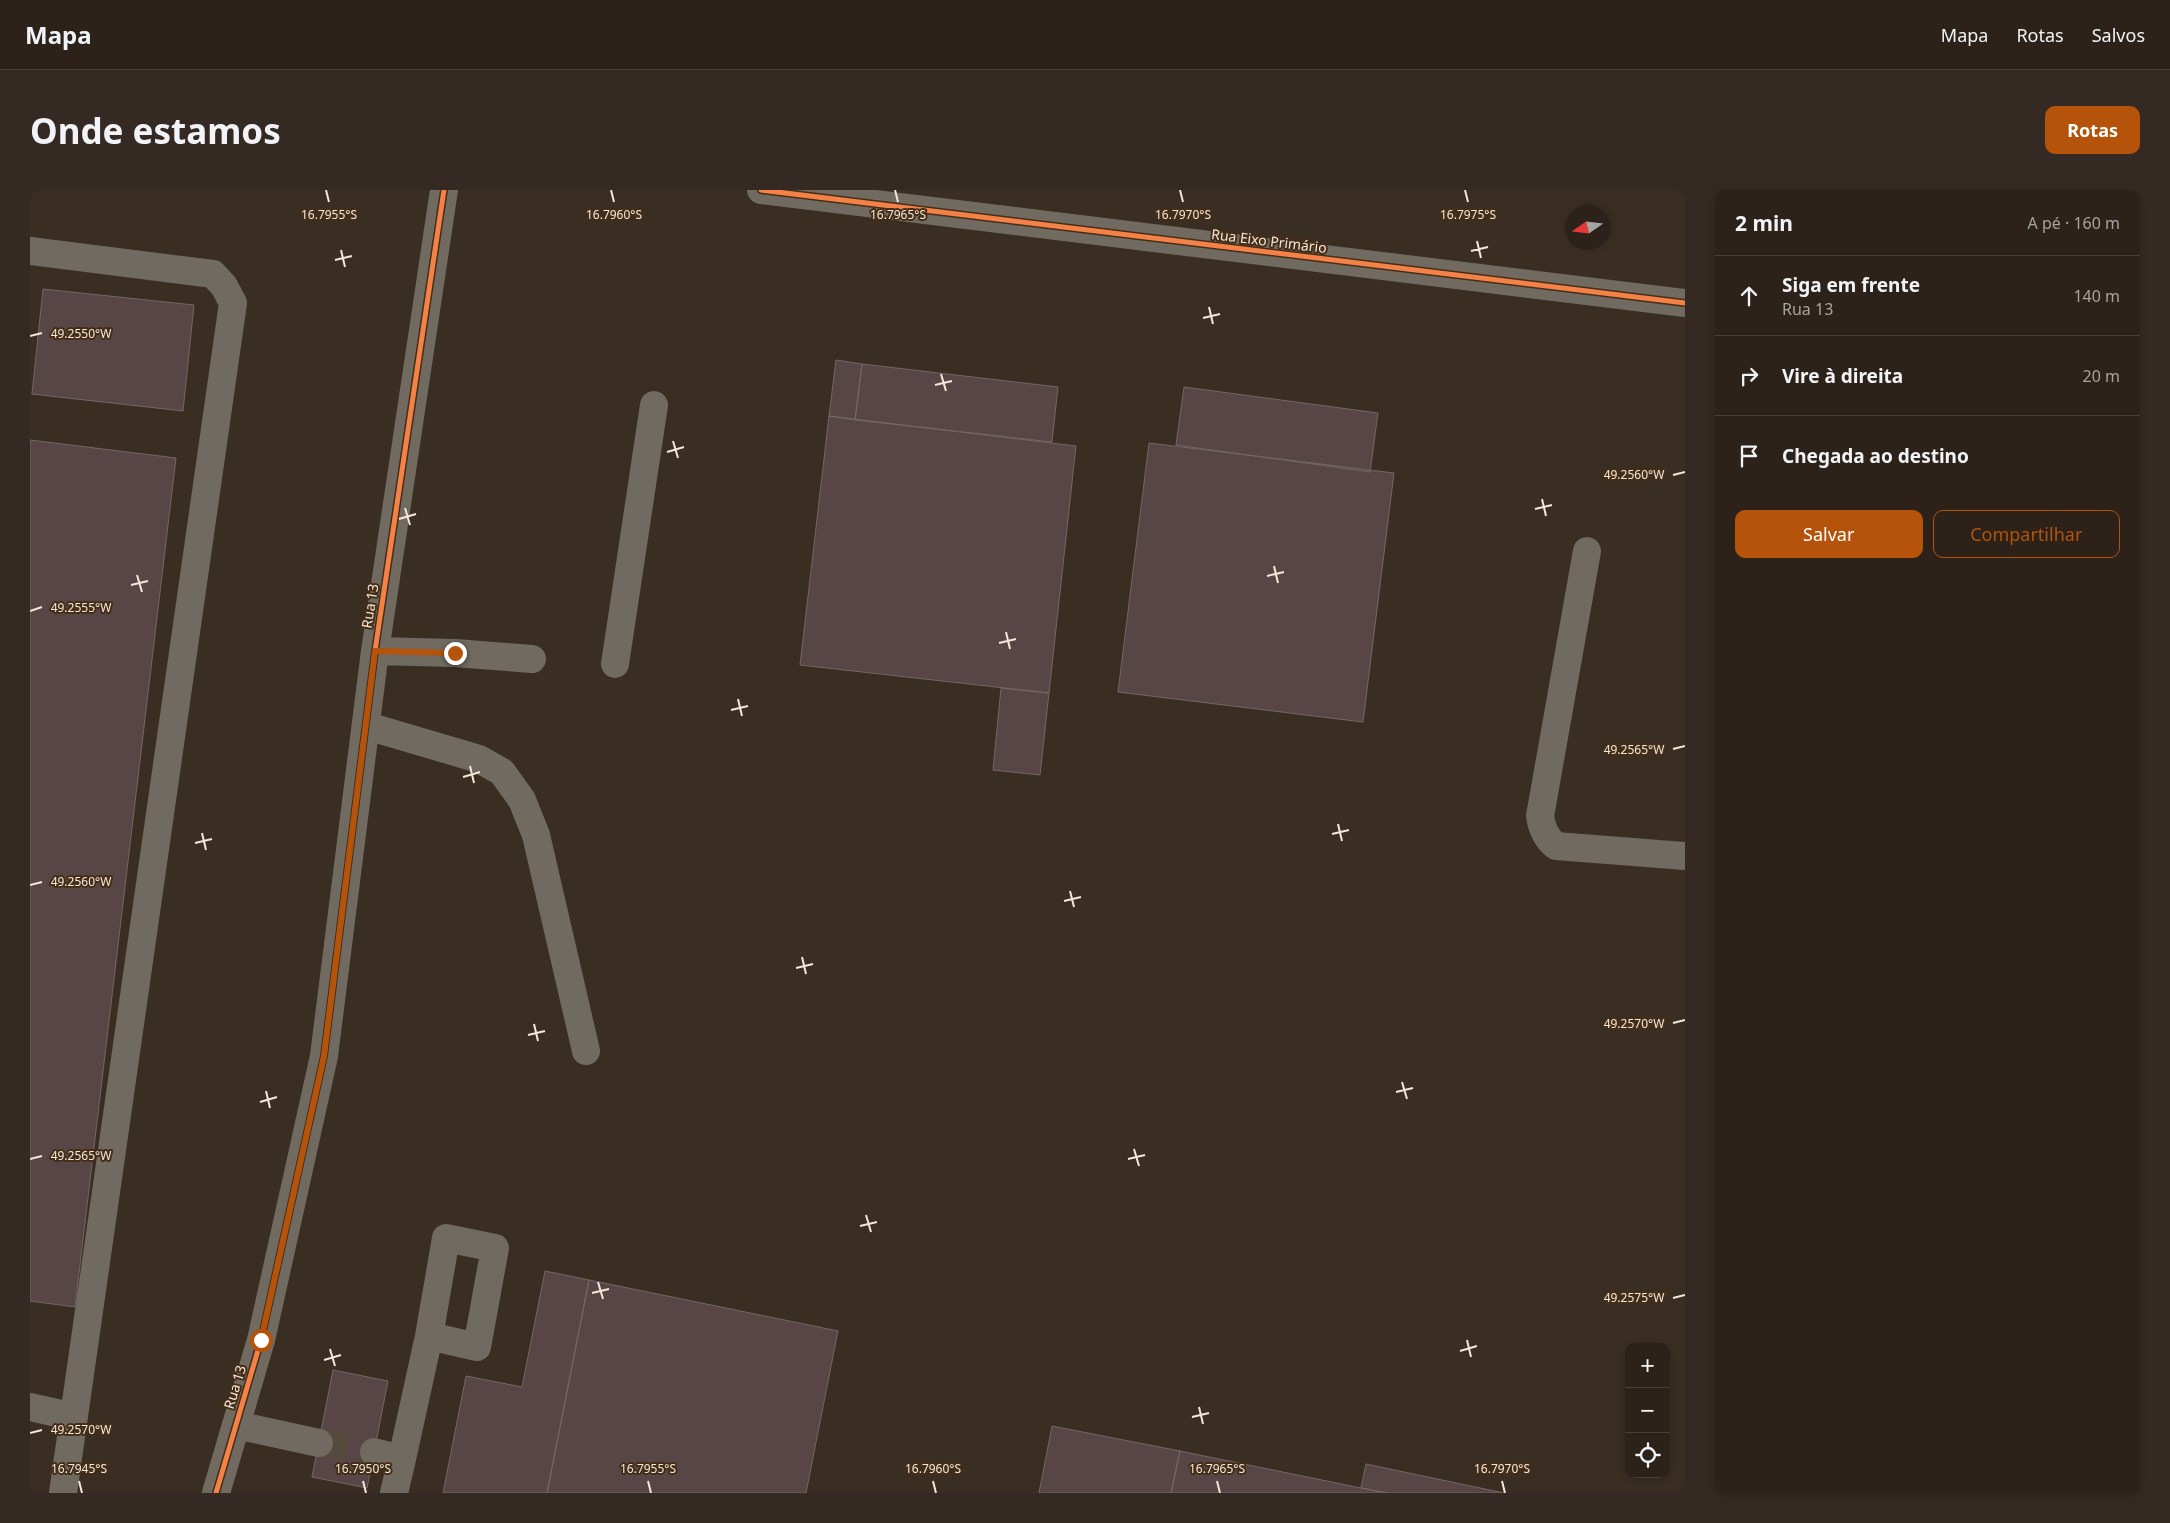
<!DOCTYPE html>
<html lang="pt">
<meta charset="utf-8">
<style>
body{margin:0;font-family:"Noto Sans",sans-serif;background:#342a23;color:#f1f3f6}
.controls{position:absolute;right:15px;bottom:15px;display:grid;overflow:hidden;border-radius:10px;box-shadow:0 2px 8px #0003}
.controls button{width:45px;height:45px;display:grid;place-items:center;padding:0;border:0;border-bottom:1px solid #483f39;background:#2c221a;color:#f1f3f6;font:25px sans-serif}
.compass{position:absolute;left:1535px;top:15px;width:45px;height:45px;border-radius:50%;background:#2c221a;box-shadow:0 2px 8px #0003;rotate:256deg}
.stop{position:absolute;width:15px;height:15px;margin:-11px;border:4px solid #b45309;border-radius:50%;background:#fff}
.stop.end{background:#b45309;border-color:#fff;box-shadow:0 1px 5px #0008}
.list{margin:0;padding:0;list-style:none}
h2{display:flex;justify-content:space-between;align-items:center;height:65px;margin:0;padding:0 20px;font-size:21px}
h2 small{font-size:16px;font-weight:400;color:#a6a4a2}
.list li{display:grid;grid-template-columns:32px 1fr auto;gap:15px;align-items:center;box-sizing:border-box;height:80px;padding:0 20px;border-top:1px solid #483f39}
.list b{display:block;font-size:19px;white-space:nowrap}
.list p{margin:0;font-size:16px;white-space:nowrap;color:#a6a4a2}
.list em{font-size:16px;font-style:normal;color:#a6a4a2}
.actions{display:flex;gap:10px;padding:15px 20px}
.actions a{flex:1;padding:11px 0;border:1px solid #b45309;border-radius:10px;text-align:center;font-size:18px;color:#b45309}
.actions .main{background:#b45309;color:#fff}
.icon{flex:none;width:28px;height:28px;fill:none;stroke:currentColor;stroke-width:2;stroke-linecap:round;stroke-linejoin:round}
.map{position:relative;flex:none;width:1655px;height:1303px;overflow:hidden;border-radius:10px}
header{display:flex;align-items:center;gap:30px;box-sizing:border-box;height:70px;padding:0 25px;background:#2c221a;border-bottom:1px solid #483f39}
header strong{font-size:24px}
nav{display:flex;gap:28px;margin-inline-start:auto;font-size:18px}
.intro{display:flex;align-items:center;justify-content:space-between;box-sizing:border-box;height:120px;padding:0 30px}
h1{margin:0;font-size:35px}
.button{padding:12px 22px;border-radius:10px;background:#b45309;color:#fff;font-size:18px;font-weight:700}
main{display:flex;gap:30px;padding:0 30px}
aside{flex:1;background:#2c221a;border-radius:10px;box-shadow:0 2px 8px #0003}
.map>svg:first-child{display:block}
</style>
<header>
<strong>Mapa</strong>
<nav><a>Mapa</a><a>Rotas</a><a>Salvos</a></nav>
</header>
<div class="intro"><h1>Onde estamos</h1><a class="button">Rotas</a></div>
<main>
<div class="map">
<svg width="1655" height="1303" viewBox="0 0 1655 1303">
<rect width="100%" height="100%" fill="#3a2e22"/>
<path fill="#584647" stroke="#736765" d="M13,99L164,115L153,221L2,204Z
M806,170L832,174L825,230L799,226Z
M832,174L1028,197L1022,252L825,230Z
M1154,197L1348,223L1340,282L1146,255Z
M799,226L1046,256L1019,503L770,475Z
M0,250L146,268L45,1117L0,1111Z
M1119,253L1364,283L1333,532L1088,502Z
M971,498L1019,503L1010,585L963,580Z
M515,1081L559,1090L517,1303H413L436,1186L492,1197Z
M559,1090L808,1141L776,1303H517Z
M303,1180L358,1191L337,1298L282,1287Z
M1022,1236L1150,1261L1141,1303H1009Z
M1150,1261L1331,1298L1357,1303H1141Z
M1336,1274L1474,1303H1357L1331,1298Z"/>
<g fill="none" stroke-linecap="round" stroke-linejoin="round">
<path stroke="#564a3d" stroke-width="28" stroke-dasharray="28 14" stroke-linecap="butt" d="M289,1253L344,1262"/>
<path stroke="#706a60" stroke-width="28" d="M731,0L1655,113
M0,61L183,84L194,96L203,113L33,1303
M1557,361L1510,626C1512,639 1516,648 1526,656L1655,666
M345,461L425,463L502,469
M585,474L624,215
M337,536L449,569L472,582L492,610L506,645L556,861
M0,1217L44,1227
M206,1235L289,1253
M344,1262L372,1269L364,1303
M372,1269L399,1146L416,1048L465,1058L447,1157L399,1146
M186,1303L231,1150L294,866L345,461L414,0"/>
<defs>
<path id="cycleway" d="M731,0L1655,113
M186,1303L231,1150L294,866L345,461L414,0"/>
</defs>
<use href="#cycleway" stroke="#442e18" stroke-width="8"/>
<use href="#cycleway" stroke="#f48246" stroke-width="5"/>
</g>
<g fill="none" stroke-linecap="round" stroke-linejoin="round">
<path stroke="#b45309" stroke-width="6" d="M231,1150L294,866L345,461L425,463"/>
</g>
<path fill="none" stroke="#f4e6d9" stroke-width="2" d="M296,0L299,12M581,0L584,12M865,0L868,12M1150,0L1153,12M1435,0L1438,12M1447,51L1451,68M311,60L315,77M1441,61L1458,57M305,70L322,66M1179,117L1183,134M1173,128L1190,124M0,146L12,143M911,184L916,201M905,195L922,191M643,251L648,268M637,262L654,257M1643,285L1655,282M1512,309L1516,326M375,318L380,335M1505,319L1522,315M369,329L386,324M1244,376L1248,393M107,385L112,402M1237,386L1254,382M101,395L118,391M0,421L12,417M976,442L980,459M969,453L986,449M708,509L712,526M701,520L718,516M1643,559L1655,556M440,576L444,593M433,587L450,582M1308,634L1312,651M172,643L176,660M1302,644L1319,640M165,653L182,649M0,695L12,692M1040,701L1044,717M1034,711L1051,707M772,767L776,784M766,778L783,774M1643,833L1655,830M504,834L508,851M498,845L515,841M1372,892L1377,909M236,901L240,918M1366,902L1383,898M230,912L247,907M1104,959L1109,976M0,969L12,966M1098,969L1115,965M836,1025L841,1042M830,1036L847,1032M568,1092L573,1109M562,1103L579,1099M1643,1108L1655,1105M1437,1150L1441,1167M300,1159L305,1176M1430,1161L1447,1156M294,1170L311,1165M1169,1217L1173,1234M1162,1227L1179,1223M0,1243L12,1240M49,1291L52,1303M333,1291L336,1303M618,1291L621,1303M903,1291L906,1303M1187,1291L1190,1303M1472,1291L1475,1303"/>
<g text-anchor="middle" stroke-width="4" stroke-linejoin="round" paint-order="stroke">
<g font-size="14" fill="#f4e6d9" stroke="#442e18">
<text transform="translate(1239 51) rotate(7)" y="5">Rua Eixo Primário</text>
<text transform="translate(340 416) rotate(-81)" y="5">Rua 13</text>
<text transform="translate(205 1197) rotate(-73)" y="5">Rua 13</text>
</g>
</g>
<g font-size="12" text-anchor="middle" fill="#f4e6d9" stroke="#442e18" stroke-width="4" stroke-linejoin="round" paint-order="stroke">
<text x="1438" y="29">16.7975°S</text>
<text x="299" y="29">16.7955°S</text>
<text x="584" y="29">16.7960°S</text>
<text x="868" y="29">16.7965°S</text>
<text x="1153" y="29">16.7970°S</text>
<text x="51" y="148">49.2550°W</text>
<text x="1604" y="289">49.2560°W</text>
<text x="51" y="422">49.2555°W</text>
<text x="1604" y="564">49.2565°W</text>
<text x="51" y="696">49.2560°W</text>
<text x="1604" y="838">49.2570°W</text>
<text x="51" y="970">49.2565°W</text>
<text x="1604" y="1112">49.2575°W</text>
<text x="51" y="1244">49.2570°W</text>
<text x="49" y="1283">16.7945°S</text>
<text x="333" y="1283">16.7950°S</text>
<text x="618" y="1283">16.7955°S</text>
<text x="903" y="1283">16.7960°S</text>
<text x="1187" y="1283">16.7965°S</text>
<text x="1472" y="1283">16.7970°S</text>
</g>
</svg>
<div class="controls">
<button>+</button>
<button>−</button>
<button><svg class="icon" aria-label="locate" viewBox="0 0 24 24"><circle cx="12" cy="12" r="6"/><path d="M12 2v4M12 18v4M2 12h4M18 12h4"/></svg></button>
</div>
<svg class="compass" viewBox="-18 -18 36 36"><path d="M0-13l5 13h-10z" fill="#e53935"/><path d="M0 13l5-13h-10z" fill="#a6a4a2"/></svg>
<div class="stop" style="left:231px;top:1150px"></div>
<div class="stop end" style="left:425px;top:463px"></div>
</div>
<aside>
<h2>2 min<small>A pé · 160 m</small></h2>
<ul class="list">
<li><svg class="icon" aria-label="ahead" viewBox="0 0 24 24"><path d="M12 20V5M6 11l6-6 6 6"/></svg><div><b>Siga em frente</b><p>Rua 13</p></div><em>140 m</em></li>
<li><svg class="icon" aria-label="right" viewBox="0 0 24 24"><path d="M7 20v-9h11M14 6l5 5-5 5"/></svg><div><b>Vire à direita</b></div><em>20 m</em></li>
<li><svg class="icon" aria-label="arrive" viewBox="0 0 24 24"><path d="M6 21V4h12l-3 4 3 4H6"/></svg><div><b>Chegada ao destino</b></div></li>
</ul>
<div class="actions"><a class="main">Salvar</a><a>Compartilhar</a></div>
</aside>
</main>
